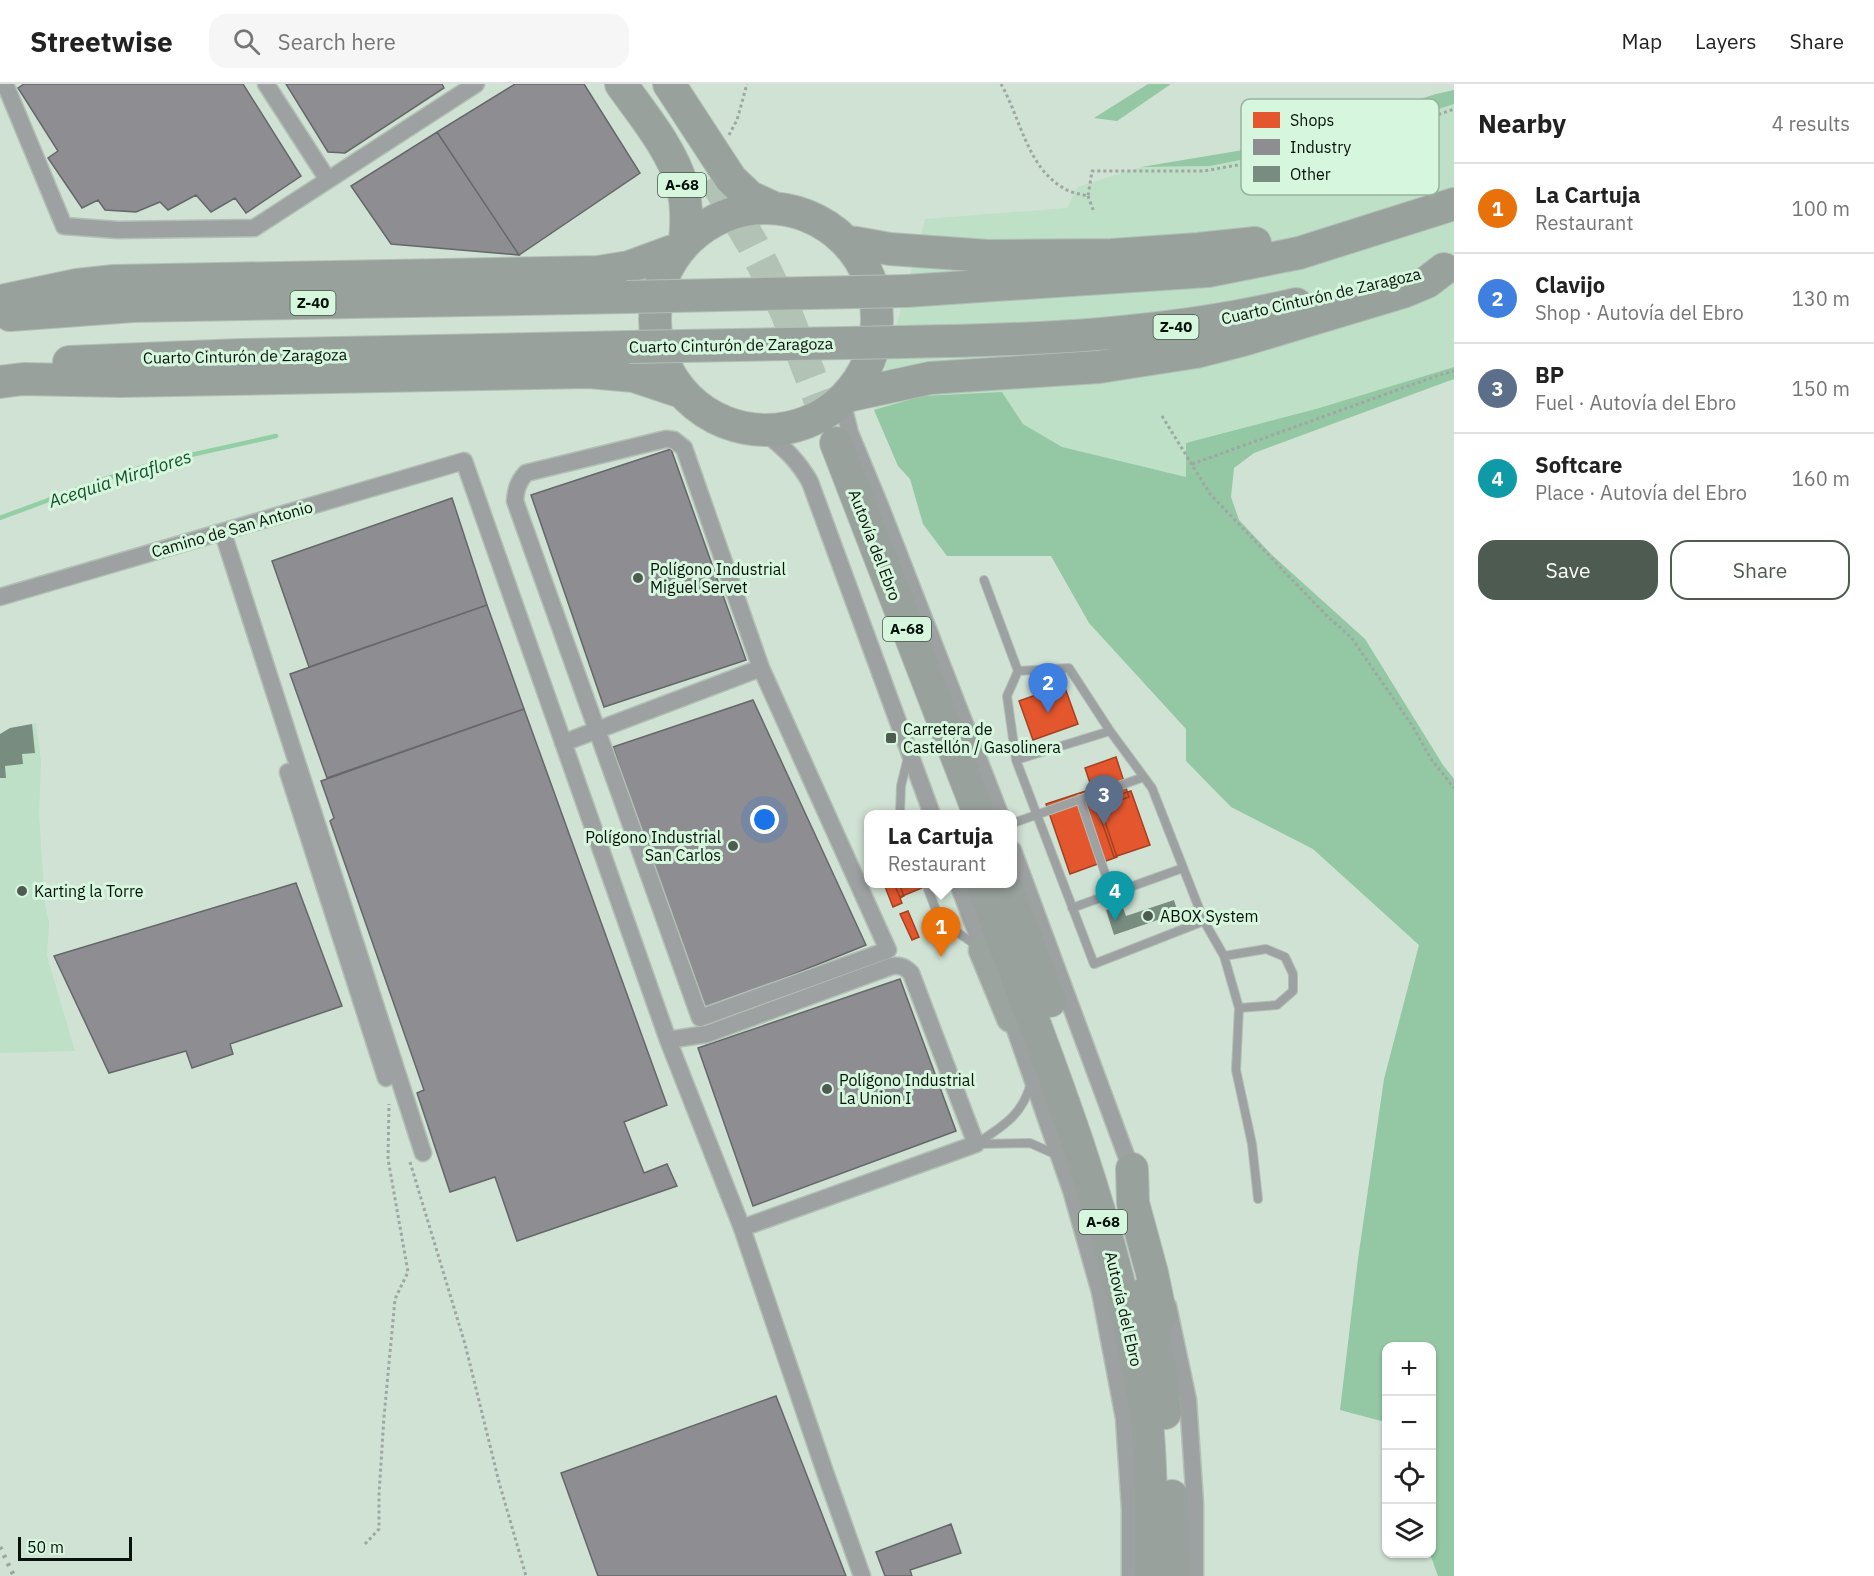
<!DOCTYPE html>
<meta charset="utf-8">
<style>
body{margin:0;font-family:"IBM Plex Sans",sans-serif;background:#f6f6f6;color:#222}
.controls{position:absolute;right:18px;bottom:18px;display:grid;overflow:hidden;border-radius:12px;box-shadow:0 2px 4px #0004}
.controls button{width:54px;height:54px;display:grid;place-items:center;padding:0;border:0;border-bottom:2px solid #e0e0e0;background:#fff;color:#222;font:30px sans-serif}
.scale{position:absolute;left:18px;bottom:15px;width:114px;box-sizing:border-box;padding-left:6px;border:3px solid #07120a;border-top:0;font-size:16px;line-height:21px;white-space:nowrap;color:#07120a;-webkit-text-stroke:4px #d6f6de;paint-order:stroke}
.you{position:absolute;left:765px;top:736px;width:21px;height:21px;margin:-15px;border:4px solid #fff;border-radius:50%;background:#1a73e8;box-shadow:0 0 0 9px #1a73e833}
.badge{display:grid;place-items:center;width:39px;height:39px;border-radius:50%;background:#4d5b51;color:#fff;font-size:20px;font-weight:700}
.pin{position:absolute;translate:-50% -50px;filter:drop-shadow(0 2px 3px #0008)}
.pin::after{content:'';position:absolute;top:32px;width:21px;height:18px;background:inherit;clip-path:polygon(0 0,100% 0,50% 100%)}
.popup{position:absolute;left:864px;top:726px;width:153px;height:78px;box-sizing:border-box;display:grid;place-content:center;border-radius:12px;background:#fff;filter:drop-shadow(0 2px 4px #0005);font-size:20px;white-space:nowrap;color:#767676}
.popup b{font-size:22px;color:#222}
.popup::after{content:'';position:absolute;left:50%;top:100%;margin-left:-12px;border:12px solid transparent;border-top-color:#fff}
.list{margin:0;padding:0;list-style:none}
h2{display:flex;justify-content:space-between;align-items:center;height:78px;margin:0;padding:0 24px;font-size:26px}
h2 small{font-size:20px;font-weight:400;color:#767676}
.list li{display:grid;grid-template-columns:39px 1fr auto;gap:18px;align-items:center;box-sizing:border-box;height:90px;padding:0 24px;border-top:2px solid #e0e0e0}
.list b{display:block;font-size:22px;white-space:nowrap}
.list p{margin:0;font-size:20px;white-space:nowrap;color:#767676}
.list em{font-size:20px;font-style:normal;color:#767676}
.actions{display:flex;gap:12px;padding:18px 24px}
.actions a{flex:1;padding:14px 0;border:2px solid #4d5b51;border-radius:18px;text-align:center;font-size:21px;color:#4d5b51}
.actions .main{background:#4d5b51;color:#fff}
.icon{flex:none;width:33px;height:33px;fill:none;stroke:currentColor;stroke-width:2;stroke-linecap:round;stroke-linejoin:round}
.map{position:relative;flex:none;width:1454px;height:1492px;overflow:hidden}
header{display:flex;align-items:center;gap:36px;box-sizing:border-box;height:84px;padding:0 30px;background:#fff;border-bottom:2px solid #e0e0e0}
header strong{font-size:28px}
nav{display:flex;gap:33px;margin-inline-start:auto;font-size:21px}
.search{width:420px;height:54px;background:#f6f6f6;display:flex;align-items:center;gap:15px;box-sizing:border-box;padding:0 21px;border-radius:18px;color:#767676;font-size:22px}
main{display:flex}
aside{flex:1;background:#fff}
.map>svg:first-child{display:block}
</style>
<header>
<strong>Streetwise</strong>
<div class="search"><svg class="icon" aria-label="search" viewBox="0 0 24 24"><circle cx="10" cy="10" r="6"/><path d="M15 15l6 6"/></svg>Search here</div>
<nav><a>Map</a><a>Layers</a><a>Share</a></nav>
</header>
<main>
<div class="map">
<svg width="1454" height="1492" viewBox="0 0 1454 1492">
<rect width="100%" height="100%" fill="#d0e2d4"/>
<path fill="#bde0c6" d="M1454,20V283L1316,325L1186,393L1062,363L1023,340L1002,308L922,312L874,326L925,135L1067,124L1077,103L1141,83L1210,82L1312,62L1355,52Z
M36,639L41,677L39,731L45,821L49,838L47,872L75,967L0,969V650L10,644Z"/>
<path fill="#94c7a3" d="M1148,0H1171L1117,37L1094,34Z
M1454,6V20L1355,52L1312,62L1210,82L1141,83L1279,60L1436,10Z
M1454,283V295L1254,369L1234,384L1231,413L1239,436L1272,471L1365,555L1443,681L1454,695V1492H1438L1430,1470L1432,1262H1386V1340L1385,1338L1340,1326L1358,1175L1384,995L1419,861L1313,765L1231,723L1186,677V645L1089,539L1051,472H947L923,440L910,395L898,382L874,326L922,312L1002,308L1023,340L1062,363L1186,393V359L1316,325Z"/>
<path fill="#e4572e" stroke="#a24223" stroke-width="1.5" d="M1064,601L1078,640L1033,656L1019,617Z
M1116,673L1129,713L1100,723L1117,773L1070,790L1046,720L1092,705L1085,684Z
M1131,707L1150,761L1114,773L1095,718Z
M884,800H899L904,812L900,814L902,819L893,823Z
M894,800H923L924,803L900,813Z
M908,827L919,853L912,856L900,830Z"/>
<path fill="#8d8d92" stroke="#656869" stroke-width="1.5" d="M24,0H243L301,92L246,129L235,114L211,128L196,111L168,126L160,118L136,128L105,126L98,116L82,124L48,74L58,67L18,4Z
M286,0H442L444,4L345,69L328,68Z
M515,0H584L640,89L519,171L437,48Z
M437,48L519,171L391,160L351,102Z
M671,365L746,576L604,623L531,411Z
M452,414L487,521L309,583L272,477Z
M487,521L524,625L327,694L290,590Z
M753,616L866,861L702,927L613,663Z
M524,625L667,1021L624,1038L644,1089L667,1080L677,1102L517,1157L495,1093L450,1108L417,1009L424,1006L330,737L334,734L321,697Z
M296,799L342,922L230,960L233,970L192,984L186,967L109,989L54,872Z
M900,895L956,1047L753,1122L698,964Z
M776,1312L846,1492H598L561,1389Z
M951,1440L961,1469L910,1486L912,1492H885L876,1468Z"/>
<g fill="none" stroke-linecap="round" stroke-linejoin="round">
<path stroke="#92cfa4" stroke-width="4.5" d="M0,434L102,396L159,378L276,352"/>
</g>
<path fill="#788c7f" d="M32,640L35,669L22,670L23,680L5,682L6,694H0V650L10,644Z
M1174,816L1178,829L1114,851L1106,826L1122,821L1126,832Z"/>
<g fill="none" stroke-linecap="round" stroke-linejoin="round">
<path stroke="#b2c3b6" stroke-width="32" stroke-dasharray="32 16" stroke-linecap="butt" d="M713,93L753,161L786,228L836,359"/>
<defs>
<path id="service" d="M984,496L1018,587L1007,612L1016,676L1094,880L1204,837L1152,704L1110,647L1069,584L1018,587
M1016,676L1110,647
M1080,715L1112,810
M900,730L901,702L908,673
M1013,739L1144,693
M926,800L939,834L944,839L980,864
M1072,824L1183,784
M1204,837L1224,872L1239,924L1236,986L1252,1060L1258,1115
M1224,872L1266,865L1285,873L1293,890V907L1277,921L1239,924
M976,1060C1003,1042 1022,1032 1031,999
M977,1060L1030,1059L1057,1071"/>
<path id="minor" d="M5,0L64,142L118,146L254,144L476,0
M266,0L328,96
M842,317L850,349L881,424L1000,730
M762,346C783,364 796,373 810,398L932,730
M666,355L674,356L684,364L761,584L888,866L700,934L515,417C516,405 518,398 526,389Z
M223,449L423,1069
M0,513L464,377L668,956L742,1144L825,1388L862,1492
M563,659L761,584
M288,688L386,994
M1013,766L1133,1090
M958,800L983,866
M1011,934L1071,1106L1100,1208L1124,1334L1130,1425V1492
M668,956L707,950L892,882C901,881 905,883 911,889L976,1060L742,1144
M1168,1222L1188,1316L1195,1420V1492"/>
<path id="trunk" d="M983,866L1011,934"/>
<path id="motorway" d="M621,0C643,31 671,64 682,101C687,119 687,138 685,157
M669,0L731,95L750,113L774,124
M655 235a111 111 0 1 1 222 0a111 111 0 1 1-222 0Z
M845,157L890,165L988,172L1112,171L1198,165L1255,159
M906,207L1208,187L1299,169L1454,120
M0,217L77,201L114,197L598,188L629,183L678,165
M10,231L133,222L627,213
M903,258C1035,256 1167,251 1296,220
M69,278L240,271L629,263
M0,298L23,295L120,297L589,288L634,292L682,308
M847,312L930,294L1099,283L1196,268L1243,256L1403,208L1427,198L1444,185
M836,359L979,730
M982,800C1038,950 1100,1099 1132,1257C1136,1281 1143,1305 1146,1328C1152,1382 1151,1438 1151,1492
M1005,800L1050,917
M1132,1085L1133,1119L1152,1189L1161,1232
M1144,1210L1160,1283L1165,1329
M1172,1412L1174,1492"/>
</defs>
<use href="#service" stroke="#b2bfb5" stroke-width="10"/>
<use href="#minor" stroke="#b2bfb5" stroke-width="19"/>
<use href="#trunk" stroke="#b2bfb5" stroke-width="31"/>
<use href="#motorway" stroke="#b2bfb5" stroke-width="34"/>
<path stroke="#a0a6a3" stroke-width="3" stroke-dasharray="3 3" stroke-linecap="butt" d="M1001,0C1021,35 1027,84 1065,105C1072,109 1080,110 1088,112L1092,87H1204L1293,71L1423,36L1454,25
M729,51L737,36L747,0
M1088,112L1094,128
M1162,332L1210,410L1328,533L1351,553L1413,643L1431,675L1454,704
M1192,380L1439,291L1454,287
M410,1078L465,1260L499,1398L526,1492
M365,1460L379,1445V1410L384,1333L395,1215L408,1188L388,1075L389,1020"/>
<use href="#service" stroke="#9ea1a1" stroke-width="8"/>
<use href="#minor" stroke="#9ea1a1" stroke-width="16"/>
<use href="#trunk" stroke="#9ba49f" stroke-width="28"/>
<use href="#motorway" stroke="#99a19d" stroke-width="32"/>
<path stroke="#9da59f" stroke-width="4.5" stroke-dasharray="3 6" stroke-linecap="butt" d="M0,1463L14,1492"/>
<defs>
<path id="motorway-bridge" d="M627,213L906,207
M629,263L903,258"/>
</defs>
<use href="#motorway-bridge" stroke="#b2bfb5" stroke-width="34" stroke-linecap="butt"/>
<use href="#motorway-bridge" stroke="#99a19d" stroke-width="32"/>
</g>
<g fill="#4d5b51" stroke="#d6f6de" stroke-width="2">
<circle cx="638" cy="494" r="6"/>
<rect x="885" y="648" width="12" height="12" rx="3"/>
<circle cx="733" cy="762" r="6"/>
<circle cx="22" cy="807" r="6"/>
<circle cx="1148" cy="832" r="6"/>
<circle cx="827" cy="1005" r="6"/>
</g>
<g text-anchor="middle" stroke-width="6" stroke-linejoin="round" paint-order="stroke">
<g fill="#d6f6de" stroke="#45564a" stroke-width="1.5">
<rect x="658" y="89" width="48" height="24" rx="4.5"/>
<rect x="290.5" y="207" width="45" height="24" rx="4.5"/>
<rect x="1153.5" y="231" width="45" height="24" rx="4.5"/>
<rect x="883" y="533" width="48" height="24" rx="4.5"/>
<rect x="1079" y="1126" width="48" height="24" rx="4.5"/>
</g>
<g font-size="15" font-weight="bold" fill="#07120a">
<text x="682" y="106">A-68</text>
<text x="313" y="224">Z-40</text>
<text x="1176" y="248">Z-40</text>
<text x="907" y="550">A-68</text>
<text x="1103" y="1143">A-68</text>
</g>
<g font-size="16" fill="#07120a" stroke="#d6f6de">
<text transform="translate(1321 212) rotate(-13)" y="6">Cuarto Cinturón de Zaragoza</text>
<text transform="translate(731 261) rotate(-1)" y="6">Cuarto Cinturón de Zaragoza</text>
<text transform="translate(245 272) rotate(-1)" y="6">Cuarto Cinturón de Zaragoza</text>
<text transform="translate(232 445) rotate(-16)" y="6">Camino de San Antonio</text>
<text transform="translate(875 461) rotate(69)" y="6">Autovía del Ebro</text>
<text transform="translate(1124 1225) rotate(77)" y="6">Autovía del Ebro</text>
</g>
<g font-size="16" fill="#07120a" stroke="#d6f6de" text-anchor="start">
<text x="650" y="491">Polígono Industrial<tspan x="650" dy="18">Miguel Servet</tspan></text>
<text x="903" y="651">Carretera de<tspan x="903" dy="18">Castellón / Gasolinera</tspan></text>
<text x="721" y="759" text-anchor="end">Polígono Industrial<tspan x="721" dy="18">San Carlos</tspan></text>
<text x="34" y="813">Karting la Torre</text>
<text x="1160" y="838">ABOX System</text>
<text x="839" y="1002">Polígono Industrial<tspan x="839" dy="18">La Union I</tspan></text>
</g>
<g font-size="18" font-style="italic" fill="#16512d" stroke="#d6f6de">
<text transform="translate(120 395) rotate(-18)" y="6">Acequia Miraflores</text>
</g>
</g>
<rect x="1241" y="15" width="198" height="96" rx="9" fill="#d6f6de" stroke="#98b29e" stroke-width="1.5"/>
<rect x="1253" y="28" width="27" height="16" fill="#e4572e"/>
<rect x="1253" y="55" width="27" height="16" fill="#8d8d92"/>
<rect x="1253" y="82" width="27" height="16" fill="#788c7f"/>
<g font-size="16" fill="#07120a">
<text x="1290" y="42">Shops</text>
<text x="1290" y="69">Industry</text>
<text x="1290" y="96">Other</text>
</g>
</svg>
<div class="controls">
<button>+</button>
<button>−</button>
<button><svg class="icon" aria-label="locate" viewBox="0 0 24 24"><circle cx="12" cy="12" r="6"/><path d="M12 2v4M12 18v4M2 12h4M18 12h4"/></svg></button>
<button><svg class="icon" aria-label="layers" viewBox="0 0 24 24"><path d="M12 4l9 5-9 5-9-5zM3 14l9 5 9-5"/></svg></button>
</div>
<div class="scale">50 m</div>
<div class="you"></div>
<div class="pin badge" style="left:941px;top:873px;background:#e8710a">1</div>
<div class="popup"><b>La Cartuja</b>Restaurant</div>
<div class="pin badge" style="left:1048px;top:629px;background:#3f7fe0">2</div>
<div class="pin badge" style="left:1104px;top:741px;background:#5c6f8a">3</div>
<div class="pin badge" style="left:1115px;top:837px;background:#0f9aa8">4</div>
</div>
<aside>
<h2>Nearby<small>4 results</small></h2>
<ul class="list">
<li><span class="badge" style="background:#e8710a">1</span><div><b>La Cartuja</b><p>Restaurant</p></div><em>100 m</em></li>
<li><span class="badge" style="background:#3f7fe0">2</span><div><b>Clavijo</b><p>Shop · Autovía del Ebro</p></div><em>130 m</em></li>
<li><span class="badge" style="background:#5c6f8a">3</span><div><b>BP</b><p>Fuel · Autovía del Ebro</p></div><em>150 m</em></li>
<li><span class="badge" style="background:#0f9aa8">4</span><div><b>Softcare</b><p>Place · Autovía del Ebro</p></div><em>160 m</em></li>
</ul>
<div class="actions"><a class="main">Save</a><a>Share</a></div>
</aside>
</main>
